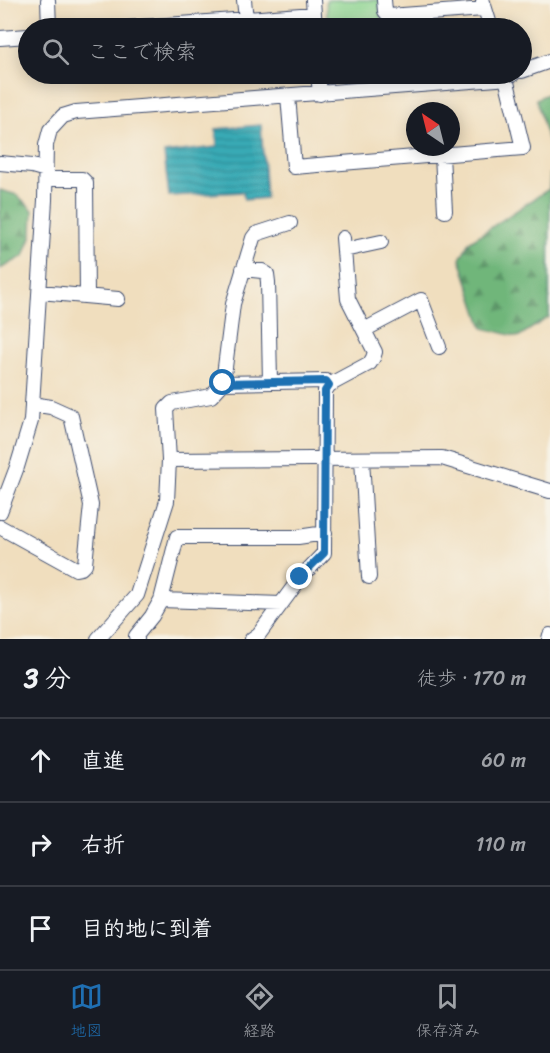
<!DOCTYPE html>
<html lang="ja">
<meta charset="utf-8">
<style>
body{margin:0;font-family:Sriracha,"Klee One",sans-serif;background:#20242c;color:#f1f3f6}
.compass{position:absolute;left:406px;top:102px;width:54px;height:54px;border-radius:50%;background:#171b24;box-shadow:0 3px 15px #0003;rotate:325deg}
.stop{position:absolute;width:18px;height:18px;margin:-14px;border:4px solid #1f6fb2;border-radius:50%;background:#fff}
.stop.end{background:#1f6fb2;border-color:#fff;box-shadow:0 2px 6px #0008}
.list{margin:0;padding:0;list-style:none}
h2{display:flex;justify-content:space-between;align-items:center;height:78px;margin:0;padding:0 24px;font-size:26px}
h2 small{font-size:20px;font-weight:400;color:#9ea1a6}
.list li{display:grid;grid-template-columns:39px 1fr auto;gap:18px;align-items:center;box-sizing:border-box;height:84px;padding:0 24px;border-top:2px solid #363941}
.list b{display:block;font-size:22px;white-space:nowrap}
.list em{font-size:20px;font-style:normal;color:#9ea1a6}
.icon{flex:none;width:33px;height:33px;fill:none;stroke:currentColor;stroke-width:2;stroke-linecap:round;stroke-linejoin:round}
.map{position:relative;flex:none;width:550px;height:639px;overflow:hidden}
.search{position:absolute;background:#171b24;box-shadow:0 3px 15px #0003;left:18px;right:18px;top:18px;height:66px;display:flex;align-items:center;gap:15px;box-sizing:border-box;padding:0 21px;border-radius:33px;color:#9ea1a6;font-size:22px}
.sheet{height:330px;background:#171b24}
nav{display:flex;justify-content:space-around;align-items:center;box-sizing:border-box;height:84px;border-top:2px solid #363941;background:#171b24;font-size:16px;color:#9ea1a6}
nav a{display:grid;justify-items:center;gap:3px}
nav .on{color:#1f6fb2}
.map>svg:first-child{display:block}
</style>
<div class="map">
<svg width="550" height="639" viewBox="0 0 550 639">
<defs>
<pattern id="forest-firs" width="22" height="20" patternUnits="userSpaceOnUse" patternTransform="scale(1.5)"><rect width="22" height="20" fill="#70b67a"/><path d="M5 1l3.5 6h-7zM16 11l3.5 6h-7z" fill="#5b9467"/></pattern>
<pattern id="water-rules" width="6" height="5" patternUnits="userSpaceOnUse" patternTransform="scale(1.5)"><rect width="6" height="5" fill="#39aab5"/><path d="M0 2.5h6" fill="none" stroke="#2f8b96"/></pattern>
</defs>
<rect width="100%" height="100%" fill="#f7f3e8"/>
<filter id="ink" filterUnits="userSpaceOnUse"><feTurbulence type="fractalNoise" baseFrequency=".0167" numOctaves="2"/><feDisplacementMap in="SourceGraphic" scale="12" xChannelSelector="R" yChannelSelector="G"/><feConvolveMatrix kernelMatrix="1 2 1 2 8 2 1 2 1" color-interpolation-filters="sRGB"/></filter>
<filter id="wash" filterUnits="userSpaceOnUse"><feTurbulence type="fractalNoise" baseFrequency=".008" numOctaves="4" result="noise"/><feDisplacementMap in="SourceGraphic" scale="24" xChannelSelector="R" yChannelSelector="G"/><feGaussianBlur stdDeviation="1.35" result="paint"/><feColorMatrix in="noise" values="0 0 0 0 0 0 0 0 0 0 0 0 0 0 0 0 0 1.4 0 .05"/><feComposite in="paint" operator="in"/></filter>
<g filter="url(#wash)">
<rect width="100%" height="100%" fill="#f0debe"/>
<path fill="#8bd490" stroke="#538277" stroke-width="1.5" d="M326,0H379L381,22H405V28H328Z"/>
<path fill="url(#forest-firs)" stroke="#46726c" stroke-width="1.5" d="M550,93V148L536,99Z
M550,173L549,317L518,337L483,328L460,259L469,242L549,189Z
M0,190L17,195L33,210L32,234L24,256L0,269Z"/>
<path fill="url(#water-rules)" stroke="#2a6c8a" stroke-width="1.5" d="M261,125L266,198L244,200L243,192L169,196L164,153L217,147L216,129Z"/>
</g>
<g filter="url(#ink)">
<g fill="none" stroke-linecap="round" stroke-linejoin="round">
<defs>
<path id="minor" d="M48,0L49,28
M244,0L246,19
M313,0L315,28
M384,0L385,11L389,16L484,9
M483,2L491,28
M127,28L314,14
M0,38L28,36
M522,71L550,61
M318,74L320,94
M288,96L294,167L523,148L505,74
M442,155L445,211
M0,163L32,166L46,170
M46,179H82L86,183L87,296
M344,250L381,242
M243,269L262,271L267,274L268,282L270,382
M40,292L118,299
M364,330L421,300L439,347
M223,383L326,381L329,385
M362,459L369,577
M169,460L442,458L550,491
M0,512L17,467L31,421L45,200L46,145L50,130L63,116L76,112L497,79L513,74
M0,527L76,569L81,568L85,564L91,505L71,416L51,407L32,404
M161,600L281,604
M98,639L137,595L167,501L169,460L166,409L172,403L211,396L223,383L233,304L253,238L256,234L290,223
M137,639L136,636L152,616L161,600L177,537H298L325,533
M252,639L259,634L301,577L324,553L325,391L329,385L370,363L373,358L375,352L348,299L343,238
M549,639L550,635"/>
</defs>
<use href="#minor" stroke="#3b496c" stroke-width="16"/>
<use href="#minor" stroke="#fff" stroke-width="14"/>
</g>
</g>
<g fill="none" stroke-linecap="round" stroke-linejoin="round" filter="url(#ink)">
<path stroke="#1f6fb2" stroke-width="8" d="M223,383L326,381L329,385L325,391L324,553L300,577"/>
</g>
</svg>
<svg class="compass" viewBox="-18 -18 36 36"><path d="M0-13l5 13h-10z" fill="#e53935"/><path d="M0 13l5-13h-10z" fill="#9ea1a6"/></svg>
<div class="stop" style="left:223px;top:383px"></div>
<div class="stop end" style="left:300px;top:577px"></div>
<div class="search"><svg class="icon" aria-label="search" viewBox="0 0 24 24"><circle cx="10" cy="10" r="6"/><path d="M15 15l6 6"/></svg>ここで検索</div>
</div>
<section class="sheet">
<h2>3 分<small>徒歩 · 170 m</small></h2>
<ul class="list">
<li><svg class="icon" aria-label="ahead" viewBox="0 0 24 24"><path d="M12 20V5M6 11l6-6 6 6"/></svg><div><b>直進</b></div><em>60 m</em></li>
<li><svg class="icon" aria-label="right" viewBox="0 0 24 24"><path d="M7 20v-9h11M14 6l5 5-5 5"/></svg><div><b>右折</b></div><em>110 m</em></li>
<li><svg class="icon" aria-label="arrive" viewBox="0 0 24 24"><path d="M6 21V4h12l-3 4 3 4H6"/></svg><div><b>目的地に到着</b></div></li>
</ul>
</section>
<nav>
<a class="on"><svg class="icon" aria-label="map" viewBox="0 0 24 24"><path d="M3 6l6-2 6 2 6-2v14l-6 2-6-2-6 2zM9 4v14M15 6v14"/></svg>地図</a>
<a><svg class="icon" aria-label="directions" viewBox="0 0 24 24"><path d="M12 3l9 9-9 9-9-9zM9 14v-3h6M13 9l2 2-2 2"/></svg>経路</a>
<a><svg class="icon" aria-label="saved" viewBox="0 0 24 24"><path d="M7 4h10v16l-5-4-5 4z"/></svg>保存済み</a>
</nav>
